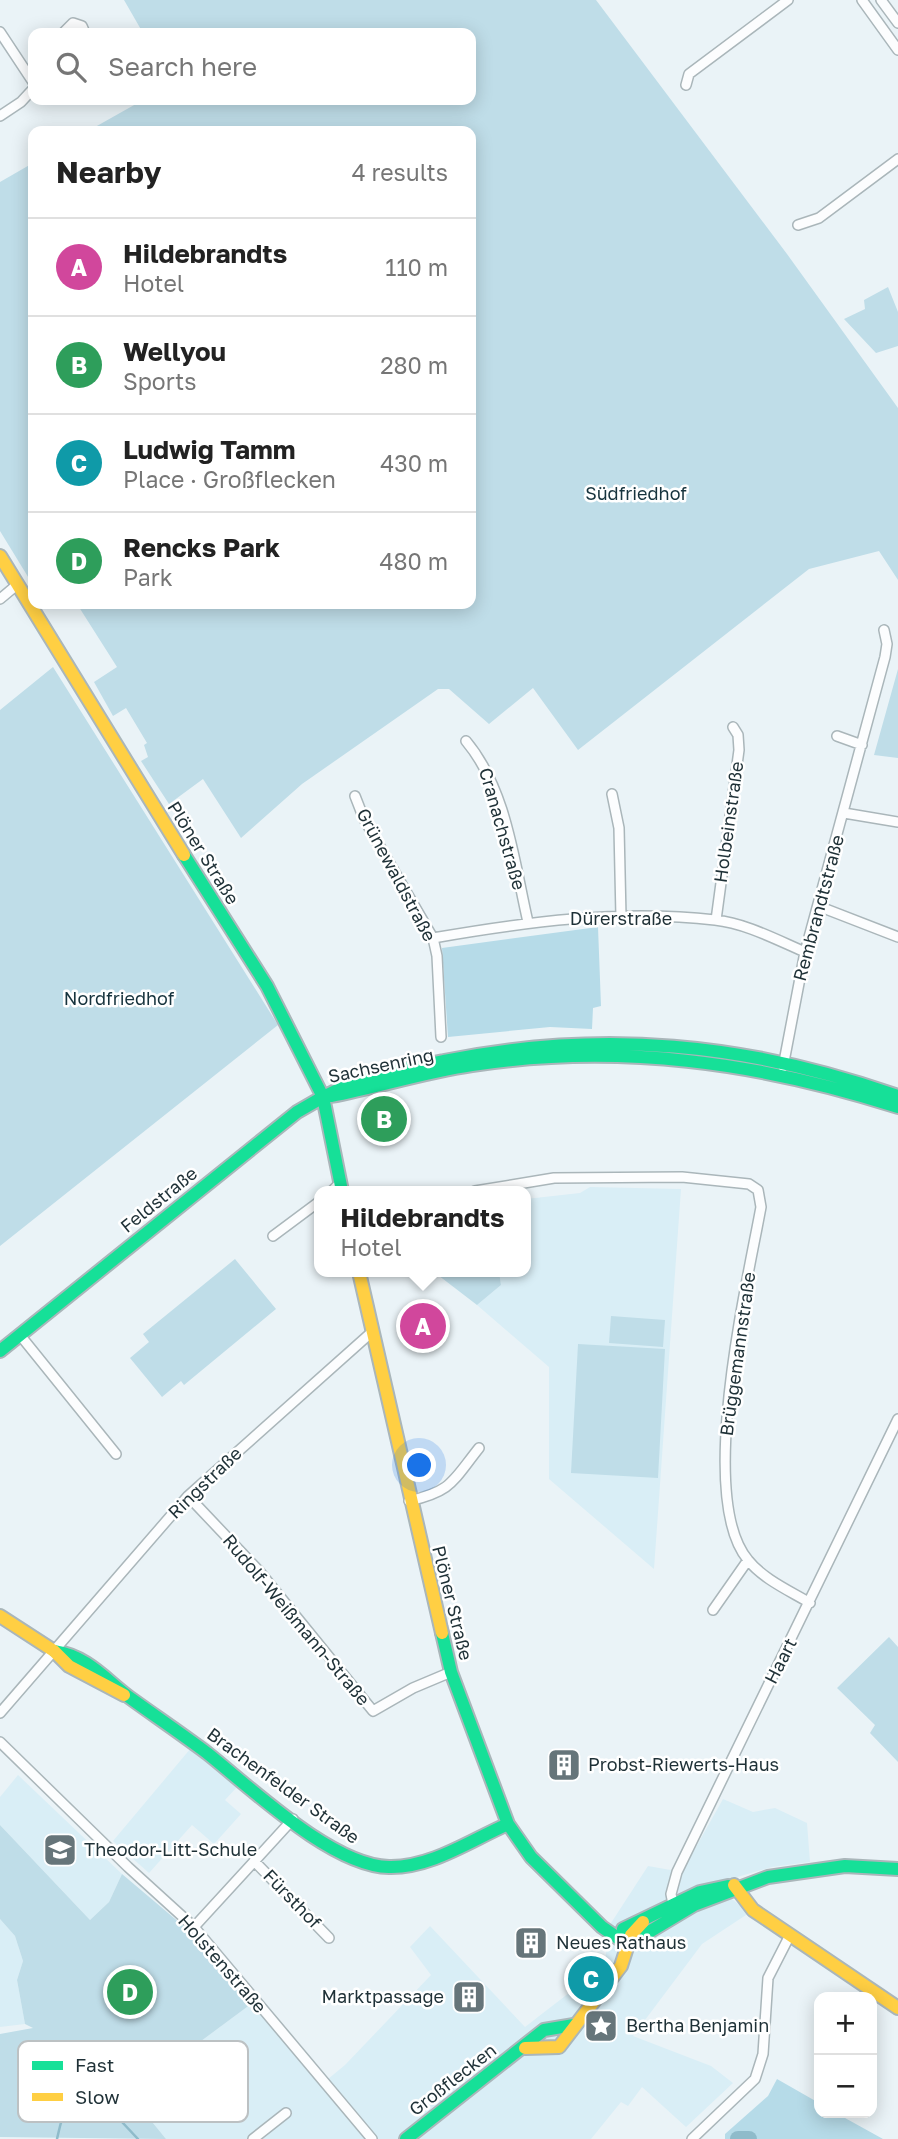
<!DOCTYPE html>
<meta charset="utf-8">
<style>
body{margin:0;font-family:"Golos Text",sans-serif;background:#f6f6f6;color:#222}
.controls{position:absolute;right:21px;bottom:21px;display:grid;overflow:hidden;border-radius:14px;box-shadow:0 4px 18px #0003}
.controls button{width:63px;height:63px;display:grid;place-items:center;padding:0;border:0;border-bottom:2px solid #e0e0e0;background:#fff;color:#222;font:35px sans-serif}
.you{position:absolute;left:420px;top:1466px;width:24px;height:24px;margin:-18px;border:5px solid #fff;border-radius:50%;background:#1a73e8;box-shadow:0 0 0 10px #1a73e833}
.badge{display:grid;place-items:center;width:46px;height:46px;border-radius:50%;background:#66757a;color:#fff;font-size:23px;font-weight:700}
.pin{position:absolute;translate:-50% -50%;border:4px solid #fff;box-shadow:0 2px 7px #0006}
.popup{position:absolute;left:314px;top:1186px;width:217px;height:91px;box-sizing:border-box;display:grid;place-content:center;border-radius:14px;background:#fff;filter:drop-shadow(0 2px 5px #0005);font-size:23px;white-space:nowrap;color:#767676}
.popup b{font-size:26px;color:#222}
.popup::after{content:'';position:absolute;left:50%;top:100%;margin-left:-14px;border:14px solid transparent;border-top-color:#fff}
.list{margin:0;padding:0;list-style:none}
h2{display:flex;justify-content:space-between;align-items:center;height:91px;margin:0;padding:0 28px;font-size:30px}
h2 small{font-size:23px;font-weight:400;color:#767676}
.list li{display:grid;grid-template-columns:46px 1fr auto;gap:21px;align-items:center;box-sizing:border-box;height:98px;padding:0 28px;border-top:2px solid #e0e0e0}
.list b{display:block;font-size:26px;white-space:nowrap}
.list p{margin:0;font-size:23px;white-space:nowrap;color:#767676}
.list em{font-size:23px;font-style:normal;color:#767676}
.icon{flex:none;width:38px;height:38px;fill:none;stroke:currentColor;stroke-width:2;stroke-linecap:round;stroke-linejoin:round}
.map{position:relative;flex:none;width:898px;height:2139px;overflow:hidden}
.search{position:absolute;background:#fff;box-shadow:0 4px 18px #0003;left:28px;top:28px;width:448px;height:77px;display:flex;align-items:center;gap:18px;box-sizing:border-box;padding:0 24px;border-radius:14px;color:#767676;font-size:26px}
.panel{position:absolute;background:#fff;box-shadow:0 4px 18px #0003;left:28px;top:126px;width:448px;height:483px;border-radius:14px}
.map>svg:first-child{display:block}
</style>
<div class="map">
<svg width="898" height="2139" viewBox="0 0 898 2139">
<rect width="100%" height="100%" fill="#eaf3f7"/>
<path fill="#d9eef6" d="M590,1187L681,1189L654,1569L549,1479V1367L477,1305L501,1285L499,1272H526V1199L580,1193Z
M191,1748L237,1787L225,1800L241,1814L214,1844L192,1825L149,1873L113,1841Z
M18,1775L122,1874L109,1902L90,1920L0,1825V1797Z
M723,1799L753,1812L775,1808L807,1823L810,1862L772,1867L727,1880L732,1899L749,1913L702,1944L633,2036L711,2066L733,2083L686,2127L642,2087L628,2106L621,2102L591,2139H166L135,2101V2090L251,2004L322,2084L345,2065L431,1975L410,1947L430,1926L525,2027L578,1986L605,1960L611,1923L648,1866L682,1872Z
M0,1919L15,1936L23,1961L17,1980L25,2024L0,2027Z"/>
<path fill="#bfdde8" d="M124,0H596L787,254L898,408V580L879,551L809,569L578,750L533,688L489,724L449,689H438L302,784L241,838L203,779L169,804L141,761L148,757L144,745L147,743L126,708L113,716L94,682L117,667L77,604H471V131H88L143,100H471V33H143Z
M33,163V585L0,531V182Z
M888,287L898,312V346L876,353L844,319L865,309L864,300Z
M53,667L278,1025L0,1246V710Z
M898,669V758L874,755Z
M235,1259L276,1309L184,1385L181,1381L162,1397L130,1358L149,1342L143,1334Z
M434,1272H499L501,1285L477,1305Z
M611,1316L665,1320L663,1347L609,1343Z
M578,1344L665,1349L658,1478L571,1473Z
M889,1637L898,1647V1762L870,1733L875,1725L837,1688Z
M0,1825L90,1920L109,1902L122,1874L187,1929L251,2004L135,2090V2101L166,2139L0,2137V2034L33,2028L25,2024L17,1980L23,1961L15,1936L0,1919Z"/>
<path fill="#b6dbe8" d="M598,927L601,1006L593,1008L592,1029L550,1027L448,1037L442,948Z
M777,2079L819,2103V2113H836L883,2139H725V2134L768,2096Z"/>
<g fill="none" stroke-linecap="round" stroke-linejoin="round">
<path stroke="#8fbbca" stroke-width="2.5" d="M57,2139C62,2118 62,2108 83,2097L107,2106L138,2139"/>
<path stroke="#8fbbca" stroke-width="16" d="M738,2139H749"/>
<defs>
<path id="street" d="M862,0L898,50
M881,0L898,23
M0,32L33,82
M63,33L73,23L82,26L85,33
M686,85L689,74L788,0
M0,116L21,102L33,89
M798,225L819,218L898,159
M0,599L18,584
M837,736L862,745
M466,741C507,790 514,862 528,922
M612,794L619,828L621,917
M355,796L364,819L433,938L437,956L441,1037
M844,813L898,822
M818,906L898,937
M716,920L739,750L738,735L733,727
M433,938C525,922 621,909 715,920C745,923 777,940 805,952
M783,1067L805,952L885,657L887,644L884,630
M332,1191L340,1183
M475,1191L554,1178L682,1177L749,1184L758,1190L761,1207C747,1284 696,1498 748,1560C763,1579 790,1591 810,1603
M273,1236L320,1201
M20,1335L116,1454
M188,1496L260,1572L373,1711L413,1688L451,1672
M409,1501C452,1491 452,1482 479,1448
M713,1610L748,1560
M0,1713L188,1496L373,1331
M0,1742L128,1867L194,1927L372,2139
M254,1861L329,1938
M673,1904L671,1894L677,1872L898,1419
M194,1927L293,1819
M253,2139L286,2113
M692,2139L755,2079L763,2054L768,1978L790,1935"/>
<path id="fast" d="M331,1096C378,1087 424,1072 472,1065C618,1043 758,1062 898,1107
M323,1097C361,1077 403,1069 444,1061C602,1029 747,1043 898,1096
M323,1097L342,1191
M0,1351L297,1112L323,1097L267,986L184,855
M442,1633L451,1672L508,1824L531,1857L602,1927L622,1941H634L694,1905L768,1877L845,1866L898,1869
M54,1651C90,1657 106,1681 133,1700C158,1718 183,1735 207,1753C251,1788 332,1866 389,1867C431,1868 471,1840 508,1824
M623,1929L700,1892L728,1886
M406,2139L544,2030L574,2025"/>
<path id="slow" d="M0,556L184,855
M359,1272L442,1633
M0,1616L54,1651L69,1666L124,1695
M734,1885L753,1910L898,2008
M525,2048L559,2047L621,1966L631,1935L643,1922"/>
</defs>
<use href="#street" stroke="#aab6ba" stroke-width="12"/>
<use href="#fast" stroke="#aab6ba" stroke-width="16"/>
<use href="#slow" stroke="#aab6ba" stroke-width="16"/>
<use href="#street" stroke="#fcfdfe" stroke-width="9"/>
<use href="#fast" stroke="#16e098" stroke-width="12"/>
<use href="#slow" stroke="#ffcf43" stroke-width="12"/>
</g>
<defs>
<symbol id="building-square" viewBox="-11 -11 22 22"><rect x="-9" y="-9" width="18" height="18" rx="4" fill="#66757a" stroke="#fff"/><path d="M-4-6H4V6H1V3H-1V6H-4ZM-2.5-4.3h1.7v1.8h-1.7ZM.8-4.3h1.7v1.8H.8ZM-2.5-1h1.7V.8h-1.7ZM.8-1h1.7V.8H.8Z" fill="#fff"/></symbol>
<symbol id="school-square" viewBox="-11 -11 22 22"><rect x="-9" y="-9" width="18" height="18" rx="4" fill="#66757a" stroke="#fff"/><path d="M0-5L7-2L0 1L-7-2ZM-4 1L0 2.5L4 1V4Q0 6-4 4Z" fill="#fff"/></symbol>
<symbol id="sight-square" viewBox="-11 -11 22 22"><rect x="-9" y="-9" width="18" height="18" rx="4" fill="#66757a" stroke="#fff"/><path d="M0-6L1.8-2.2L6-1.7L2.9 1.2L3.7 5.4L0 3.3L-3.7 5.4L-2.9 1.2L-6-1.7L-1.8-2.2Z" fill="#fff"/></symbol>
</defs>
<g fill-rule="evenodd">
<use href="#building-square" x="545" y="1746" width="38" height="38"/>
<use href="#school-square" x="41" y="1831" width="38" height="38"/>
<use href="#building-square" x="512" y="1924" width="38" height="38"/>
<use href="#building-square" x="450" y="1978" width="38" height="38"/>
<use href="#sight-square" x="582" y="2007" width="38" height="38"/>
</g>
<g text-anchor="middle" stroke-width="5" stroke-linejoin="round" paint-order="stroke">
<g font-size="18" fill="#16333d" stroke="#fff">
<text x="636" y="500">Südfriedhof</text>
<text x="119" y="1005">Nordfriedhof</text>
</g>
<g font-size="18" fill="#1f3137" stroke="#fff">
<text transform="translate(729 822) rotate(-82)" y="6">Holbeinstraße</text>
<text transform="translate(502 829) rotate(74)" y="6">Cranachstraße</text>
<text transform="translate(203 853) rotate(58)" y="6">Plöner Straße</text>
<text transform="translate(396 875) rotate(62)" y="6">Grünewaldstraße</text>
<text transform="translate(819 908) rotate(-75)" y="6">Rembrandtstraße</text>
<text x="621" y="925">Dürerstraße</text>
<text transform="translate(381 1066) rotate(-12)" y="6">Sachsenring</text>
<text transform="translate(159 1200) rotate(-39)" y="6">Feldstraße</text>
<text transform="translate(738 1354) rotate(-82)" y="6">Brüggemannstraße</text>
<text transform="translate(205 1483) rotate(-44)" y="6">Ringstraße</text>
<text transform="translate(452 1603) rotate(76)" y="6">Plöner Straße</text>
<text transform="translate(296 1620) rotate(50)" y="6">Rudolf-Weißmann-Straße</text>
<text transform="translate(781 1661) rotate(-63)" y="6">Haart</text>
<text transform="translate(283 1786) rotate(36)" y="6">Brachenfelder Straße</text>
<text transform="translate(292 1899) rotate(46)" y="6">Fürsthof</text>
<text transform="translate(222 1964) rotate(49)" y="6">Holstenstraße</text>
<text transform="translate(453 2080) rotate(-38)" y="6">Großflecken</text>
</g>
<g font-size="18" fill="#1f3137" stroke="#fff" text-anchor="start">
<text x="588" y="1771">Probst-Riewerts-Haus</text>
<text x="84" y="1856">Theodor-Litt-Schule</text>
<text x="556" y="1949">Neues Rathaus</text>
<text x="444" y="2003" text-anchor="end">Marktpassage</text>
<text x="626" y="2032">Bertha Benjamin</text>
</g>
</g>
<rect x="18" y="2041" width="230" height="81" rx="10" fill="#fff" stroke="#bcc1c3" stroke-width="2"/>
<rect x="32" y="2061" width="31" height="9" fill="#16e098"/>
<rect x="32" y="2093" width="31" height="8" fill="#ffcf43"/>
<g font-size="19" fill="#1f3137">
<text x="75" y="2072">Fast</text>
<text x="75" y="2104">Slow</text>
</g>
</svg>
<div class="controls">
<button>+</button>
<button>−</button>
</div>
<div class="you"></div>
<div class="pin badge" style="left:423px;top:1326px;background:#d1479c">A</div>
<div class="popup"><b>Hildebrandts</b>Hotel</div>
<div class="pin badge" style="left:384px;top:1119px;background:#2e9e5b">B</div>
<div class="pin badge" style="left:591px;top:1979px;background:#0f9aa8">C</div>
<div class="pin badge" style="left:130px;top:1992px;background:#2e9e5b">D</div>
<div class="search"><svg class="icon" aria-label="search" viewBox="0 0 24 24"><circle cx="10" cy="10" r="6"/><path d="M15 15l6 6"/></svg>Search here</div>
<section class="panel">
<h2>Nearby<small>4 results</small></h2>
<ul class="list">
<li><span class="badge" style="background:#d1479c">A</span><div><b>Hildebrandts</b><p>Hotel</p></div><em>110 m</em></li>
<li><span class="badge" style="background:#2e9e5b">B</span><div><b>Wellyou</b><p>Sports</p></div><em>280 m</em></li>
<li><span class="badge" style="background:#0f9aa8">C</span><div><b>Ludwig Tamm</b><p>Place · Großflecken</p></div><em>430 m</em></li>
<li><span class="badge" style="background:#2e9e5b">D</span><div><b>Rencks Park</b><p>Park</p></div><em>480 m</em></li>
</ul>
</section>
</div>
